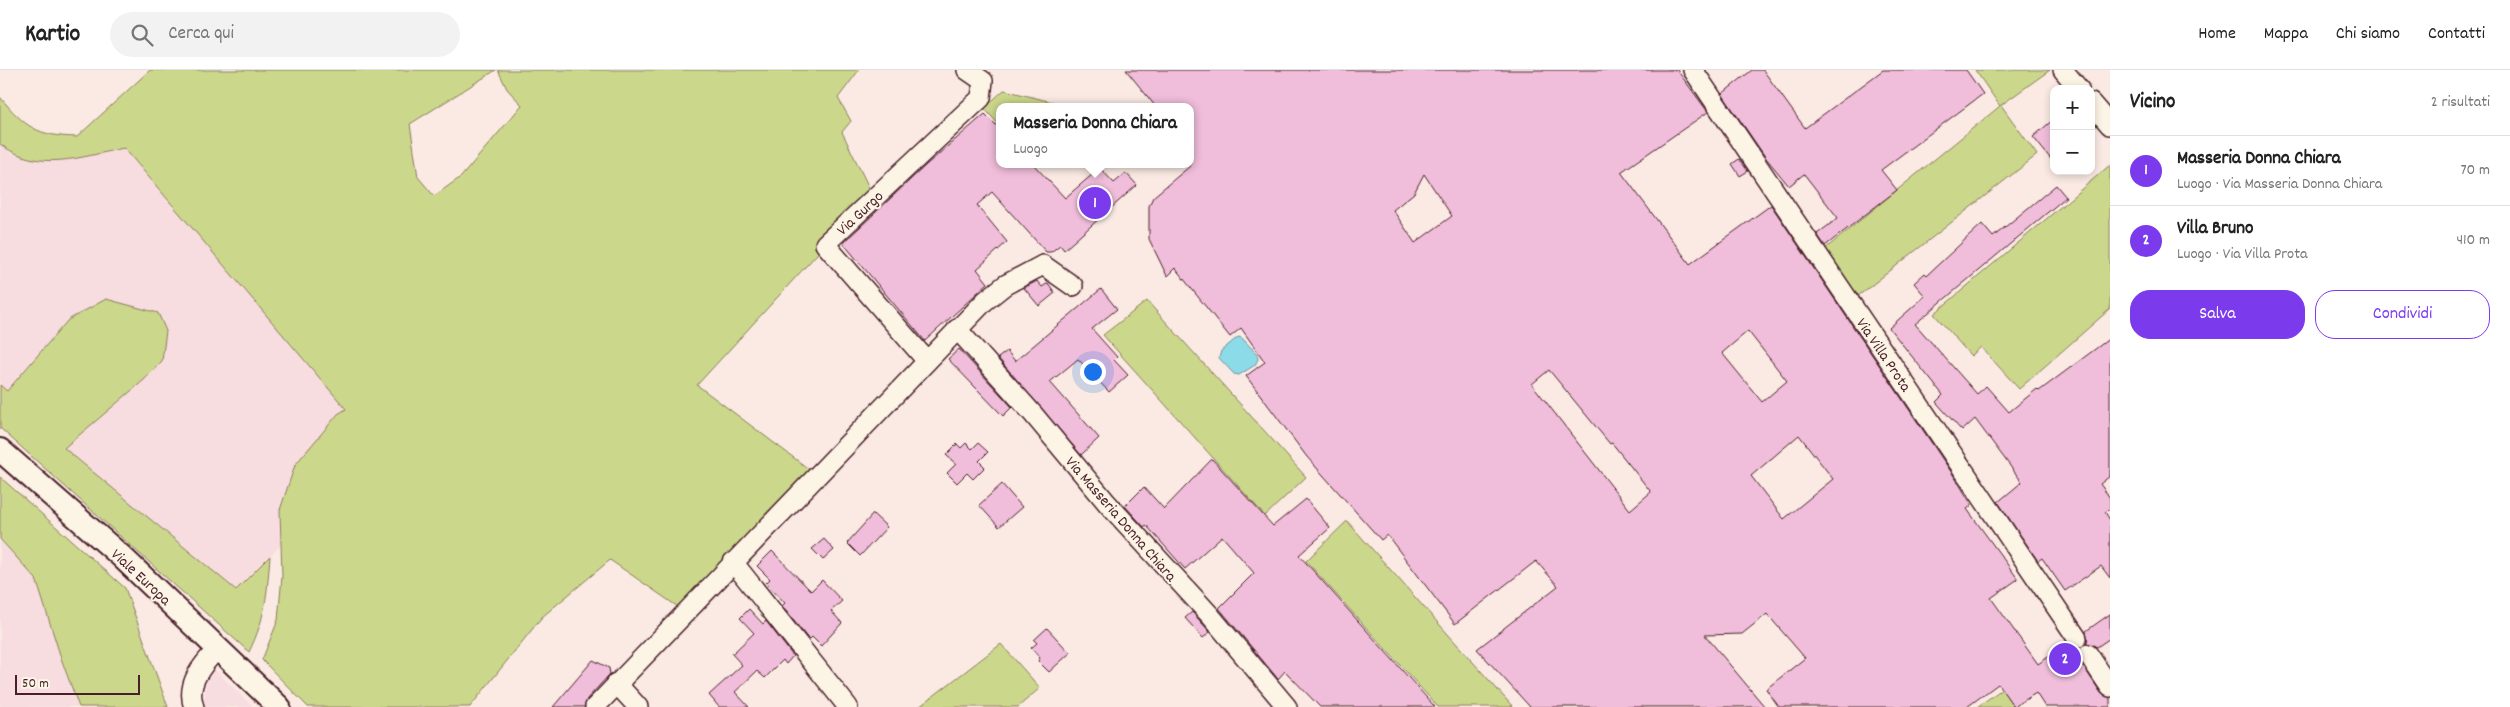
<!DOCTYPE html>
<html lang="it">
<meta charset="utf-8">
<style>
body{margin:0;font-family:Dekko,sans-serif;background:#f2f2f2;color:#222}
.controls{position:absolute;right:15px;top:15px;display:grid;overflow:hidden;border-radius:10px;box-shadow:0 2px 8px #0003}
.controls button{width:45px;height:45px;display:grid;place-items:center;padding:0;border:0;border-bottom:1px solid #e0e0e0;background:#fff;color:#222;font:25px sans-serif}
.scale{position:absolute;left:15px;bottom:12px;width:125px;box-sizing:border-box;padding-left:5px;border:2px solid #4a1f2b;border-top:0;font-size:14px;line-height:18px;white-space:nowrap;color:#4a1f2b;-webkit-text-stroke:4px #fcf5e5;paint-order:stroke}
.you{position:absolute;left:1092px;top:301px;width:18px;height:18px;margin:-12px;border:4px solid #fff;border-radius:50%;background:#1a73e8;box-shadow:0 0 0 8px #1a73e833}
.badge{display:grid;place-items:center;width:32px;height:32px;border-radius:50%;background:#7c3aed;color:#fff;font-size:16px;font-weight:700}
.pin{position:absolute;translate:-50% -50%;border:2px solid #fff;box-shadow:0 1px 5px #0006}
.popup{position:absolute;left:996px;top:33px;width:198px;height:65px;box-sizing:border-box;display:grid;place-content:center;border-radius:10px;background:#fff;filter:drop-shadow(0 1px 4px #0005);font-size:16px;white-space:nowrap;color:#767676}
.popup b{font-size:19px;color:#222}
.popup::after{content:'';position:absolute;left:50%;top:100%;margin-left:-10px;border:10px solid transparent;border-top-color:#fff}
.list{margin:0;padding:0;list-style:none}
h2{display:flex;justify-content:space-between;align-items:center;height:65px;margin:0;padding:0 20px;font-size:21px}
h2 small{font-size:16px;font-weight:400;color:#767676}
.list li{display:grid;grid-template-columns:32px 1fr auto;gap:15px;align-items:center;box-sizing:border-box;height:70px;padding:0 20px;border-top:1px solid #e0e0e0}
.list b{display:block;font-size:19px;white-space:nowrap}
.list p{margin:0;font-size:16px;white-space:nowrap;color:#767676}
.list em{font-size:16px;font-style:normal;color:#767676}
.actions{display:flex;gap:10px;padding:15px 20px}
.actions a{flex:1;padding:11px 0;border:1px solid #7c3aed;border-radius:20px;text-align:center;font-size:18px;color:#7c3aed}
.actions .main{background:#7c3aed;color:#fff}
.icon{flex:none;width:28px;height:28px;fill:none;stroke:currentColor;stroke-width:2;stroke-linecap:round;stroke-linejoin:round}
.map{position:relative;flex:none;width:2110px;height:637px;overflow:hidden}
header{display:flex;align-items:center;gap:30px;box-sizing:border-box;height:70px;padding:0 25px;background:#fff;border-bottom:1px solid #e0e0e0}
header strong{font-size:24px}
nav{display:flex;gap:28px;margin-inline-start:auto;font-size:18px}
.search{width:350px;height:45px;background:#f2f2f2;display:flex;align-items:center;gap:12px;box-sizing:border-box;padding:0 18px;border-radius:28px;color:#767676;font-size:19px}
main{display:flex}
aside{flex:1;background:#fff}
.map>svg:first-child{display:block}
</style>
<header>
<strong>Kartio</strong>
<div class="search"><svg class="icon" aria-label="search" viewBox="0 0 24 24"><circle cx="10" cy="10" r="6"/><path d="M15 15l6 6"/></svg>Cerca qui</div>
<nav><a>Home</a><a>Mappa</a><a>Chi siamo</a><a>Contatti</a></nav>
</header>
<main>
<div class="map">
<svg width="2110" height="637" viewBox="0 0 2110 637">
<rect width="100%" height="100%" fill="#faeae3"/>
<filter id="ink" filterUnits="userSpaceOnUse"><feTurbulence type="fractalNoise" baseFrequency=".02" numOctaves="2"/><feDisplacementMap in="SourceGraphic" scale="10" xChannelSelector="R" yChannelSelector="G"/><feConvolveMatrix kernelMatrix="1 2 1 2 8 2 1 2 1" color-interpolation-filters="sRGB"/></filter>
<g filter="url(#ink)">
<path fill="#f7dce0" d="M0,74L14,85H91L123,78L347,339L280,440L281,475L236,520L64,378L144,310L162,291L68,250L7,321L0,315Z
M0,469L36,509L62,591L79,637H0Z
M212,597L253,637H206L204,629L207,608Z"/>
<path fill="#cbd88b" stroke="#8a7c5b" d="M150,0H496L410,54L418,107L434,126L461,107L522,35L507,19L498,0H859L838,28L851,51L842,62L872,124L697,315L814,403L681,539L610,490L542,547L470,637H308L262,590L278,550L282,506L280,440L295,395L338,344L346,339L124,78C80,87 39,103 0,74V27C25,57 37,66 77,67Z
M1975,0H2050L2001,35L2037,85L1858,226L1825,179L2000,36Z
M1004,20L1072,37H1000V56L984,38Z
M2110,95V239L2019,319L1981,277L1971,286L1934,244Z
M106,229L158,243L166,261L162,291L144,310L64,378L236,520L270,486C267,524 266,547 249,582L0,358V315L7,321L68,250Z
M1147,231L1306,407L1265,446L1103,265Z
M0,407L125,518L168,637H79L62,591L36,509L0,469Z
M1347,451L1513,637H1438L1306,491Z
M1001,574L1040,618L1018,637H919Z
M2002,619L2014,637H1977Z"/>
<path fill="#8cdbe9" stroke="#72909d" d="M1238,267L1242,268L1257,284L1258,289L1255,295L1239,305L1234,304L1219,288L1221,281Z"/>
<path fill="#f0bdda" stroke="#4a1f2b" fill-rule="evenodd" d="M1126,0H1677L1708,42L1621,102L1690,194L1771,135L1956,409L1972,435L1967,439L2018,509L1991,528L2038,594L2067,574L2078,579L2079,590L2101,623L2110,628V637H2045L2036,623L2014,637L1998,614L1967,637H1779L1766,619L1805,588L1767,544L1742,564L1705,565L1765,637H1530L1477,579L1558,516L1536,491L1455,554L1387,465L1381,470L1307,387L1246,306L1265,292L1241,258L1230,267L1175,198L1167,206L1149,169V136L1153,127L1190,96V37H1156ZM1424,104L1452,146L1415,173L1393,140L1414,123ZM1748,261L1787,311L1762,332L1722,283ZM1549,300L1610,374L1612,373L1651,422L1630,440L1532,314ZM1799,365L1833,409L1784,449L1751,406Z
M1752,0H1763L1805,58L1883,0H1966L1983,24L1881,100L1897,120L1825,176L1817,164L1838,148L1804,104L1789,116L1766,88L1722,24Z
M985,44L1000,59V94H1033L1065,128L1100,98L1114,113L1126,103L1137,115L1064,180L1060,175L1051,182H1046L992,122L977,135L1007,172L977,199L988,213L925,271L843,173L926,95Z
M2054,49V93L2033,67Z
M1739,89L1748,101L1740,106L1732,94Z
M2056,115L2066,127L1915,254L1977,324L1986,316L2009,342L2037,319L2039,321L2110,268V406L2100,414L2110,428V439L2105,442L2110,450V508L2101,496L2065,521L2042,488L2038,491L1998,432L2022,412L1975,349L1962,361L1936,332L1943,325L1889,258L1925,226L1914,213L1925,203L1927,205L1982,154L1993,167Z
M1037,211L1042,217L1048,213L1055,223L1039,236L1024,218Z
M1101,219L1117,239L1092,259L1117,287L1114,290L1128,305L1109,322L1078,289L1050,312L1099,368L1081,385L998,288L1007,281L1015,291Z
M959,279L1012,337L1003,346L948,289Z
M966,373L972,379L978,373L988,382L979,391L985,397L973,409L967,403L957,413L947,403L956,394L946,385L957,374L961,378Z
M1212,389L1273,456L1306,429L1330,458L1299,485L1435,637H1320L1285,601L1278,609L1219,538L1254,503L1222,466L1185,499L1146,455L1144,457L1125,436L1144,417L1164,439Z
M1002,414L1022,437L999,457L979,435Z
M873,444L887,457L860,486L847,473Z
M824,469L834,480L823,490L812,479Z
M772,481L811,521L822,510L842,531L831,541L842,553L821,576L812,567L809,570L782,536L785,533L766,513L770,509L757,496Z
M749,539L763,554L766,551L793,586L786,594L783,590L765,608L757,601L735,622L749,637H719L709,625L742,595L732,584L754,563L740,548Z
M1192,542L1210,562L1203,568L1185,548Z
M2110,544V568L2097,577L2087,573L2086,561Z
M1047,558L1070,583L1049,602L1038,591L1040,588L1031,578L1037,573L1034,570Z
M593,590L609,598L610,604L587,629L584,637H553Z"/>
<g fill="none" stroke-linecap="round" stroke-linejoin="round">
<defs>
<path id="minor" d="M1693,0L2077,568
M2063,0L2079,19
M2091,33L2110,55
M957,259L1033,344L1107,433L1209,544L1287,637
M927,291L825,174L981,28L983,11L967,0
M733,492L848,637
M2088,584L2110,617
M616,613L638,637
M194,637C185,614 203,594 218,578
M595,637L985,231L1005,215L1043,195L1073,216"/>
<path id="tertiary" d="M0,380L121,486L279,637"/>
</defs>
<use href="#minor" stroke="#4a1f2b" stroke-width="22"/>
<use href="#tertiary" stroke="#4a1f2b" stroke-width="26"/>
<use href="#minor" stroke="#fcf5e5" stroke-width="19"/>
<use href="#tertiary" stroke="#fcf5e5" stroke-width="22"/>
</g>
</g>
<g text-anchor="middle" stroke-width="4" stroke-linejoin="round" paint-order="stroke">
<g font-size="16" fill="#4a1f2b" stroke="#fcf5e5">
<text transform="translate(859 142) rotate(-43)" y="6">Via Gurgo</text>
<text transform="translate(1885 284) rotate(56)" y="6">Via Villa Prota</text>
<text transform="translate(1122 448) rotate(49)" y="6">Via Masseria Donna Chiara</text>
<text transform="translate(142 506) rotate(43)" y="6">Viale Europa</text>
</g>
</g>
</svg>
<div class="controls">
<button>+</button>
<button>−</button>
</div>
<div class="scale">50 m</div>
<div class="you"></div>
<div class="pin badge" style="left:1095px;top:133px">1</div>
<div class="popup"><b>Masseria Donna Chiara</b>Luogo</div>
<div class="pin badge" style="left:2065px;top:589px">2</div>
</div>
<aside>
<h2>Vicino<small>2 risultati</small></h2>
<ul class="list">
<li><span class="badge">1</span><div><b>Masseria Donna Chiara</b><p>Luogo · Via Masseria Donna Chiara</p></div><em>70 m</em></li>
<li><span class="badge">2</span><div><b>Villa Bruno</b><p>Luogo · Via Villa Prota</p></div><em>410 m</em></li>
</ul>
<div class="actions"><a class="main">Salva</a><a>Condividi</a></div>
</aside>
</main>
